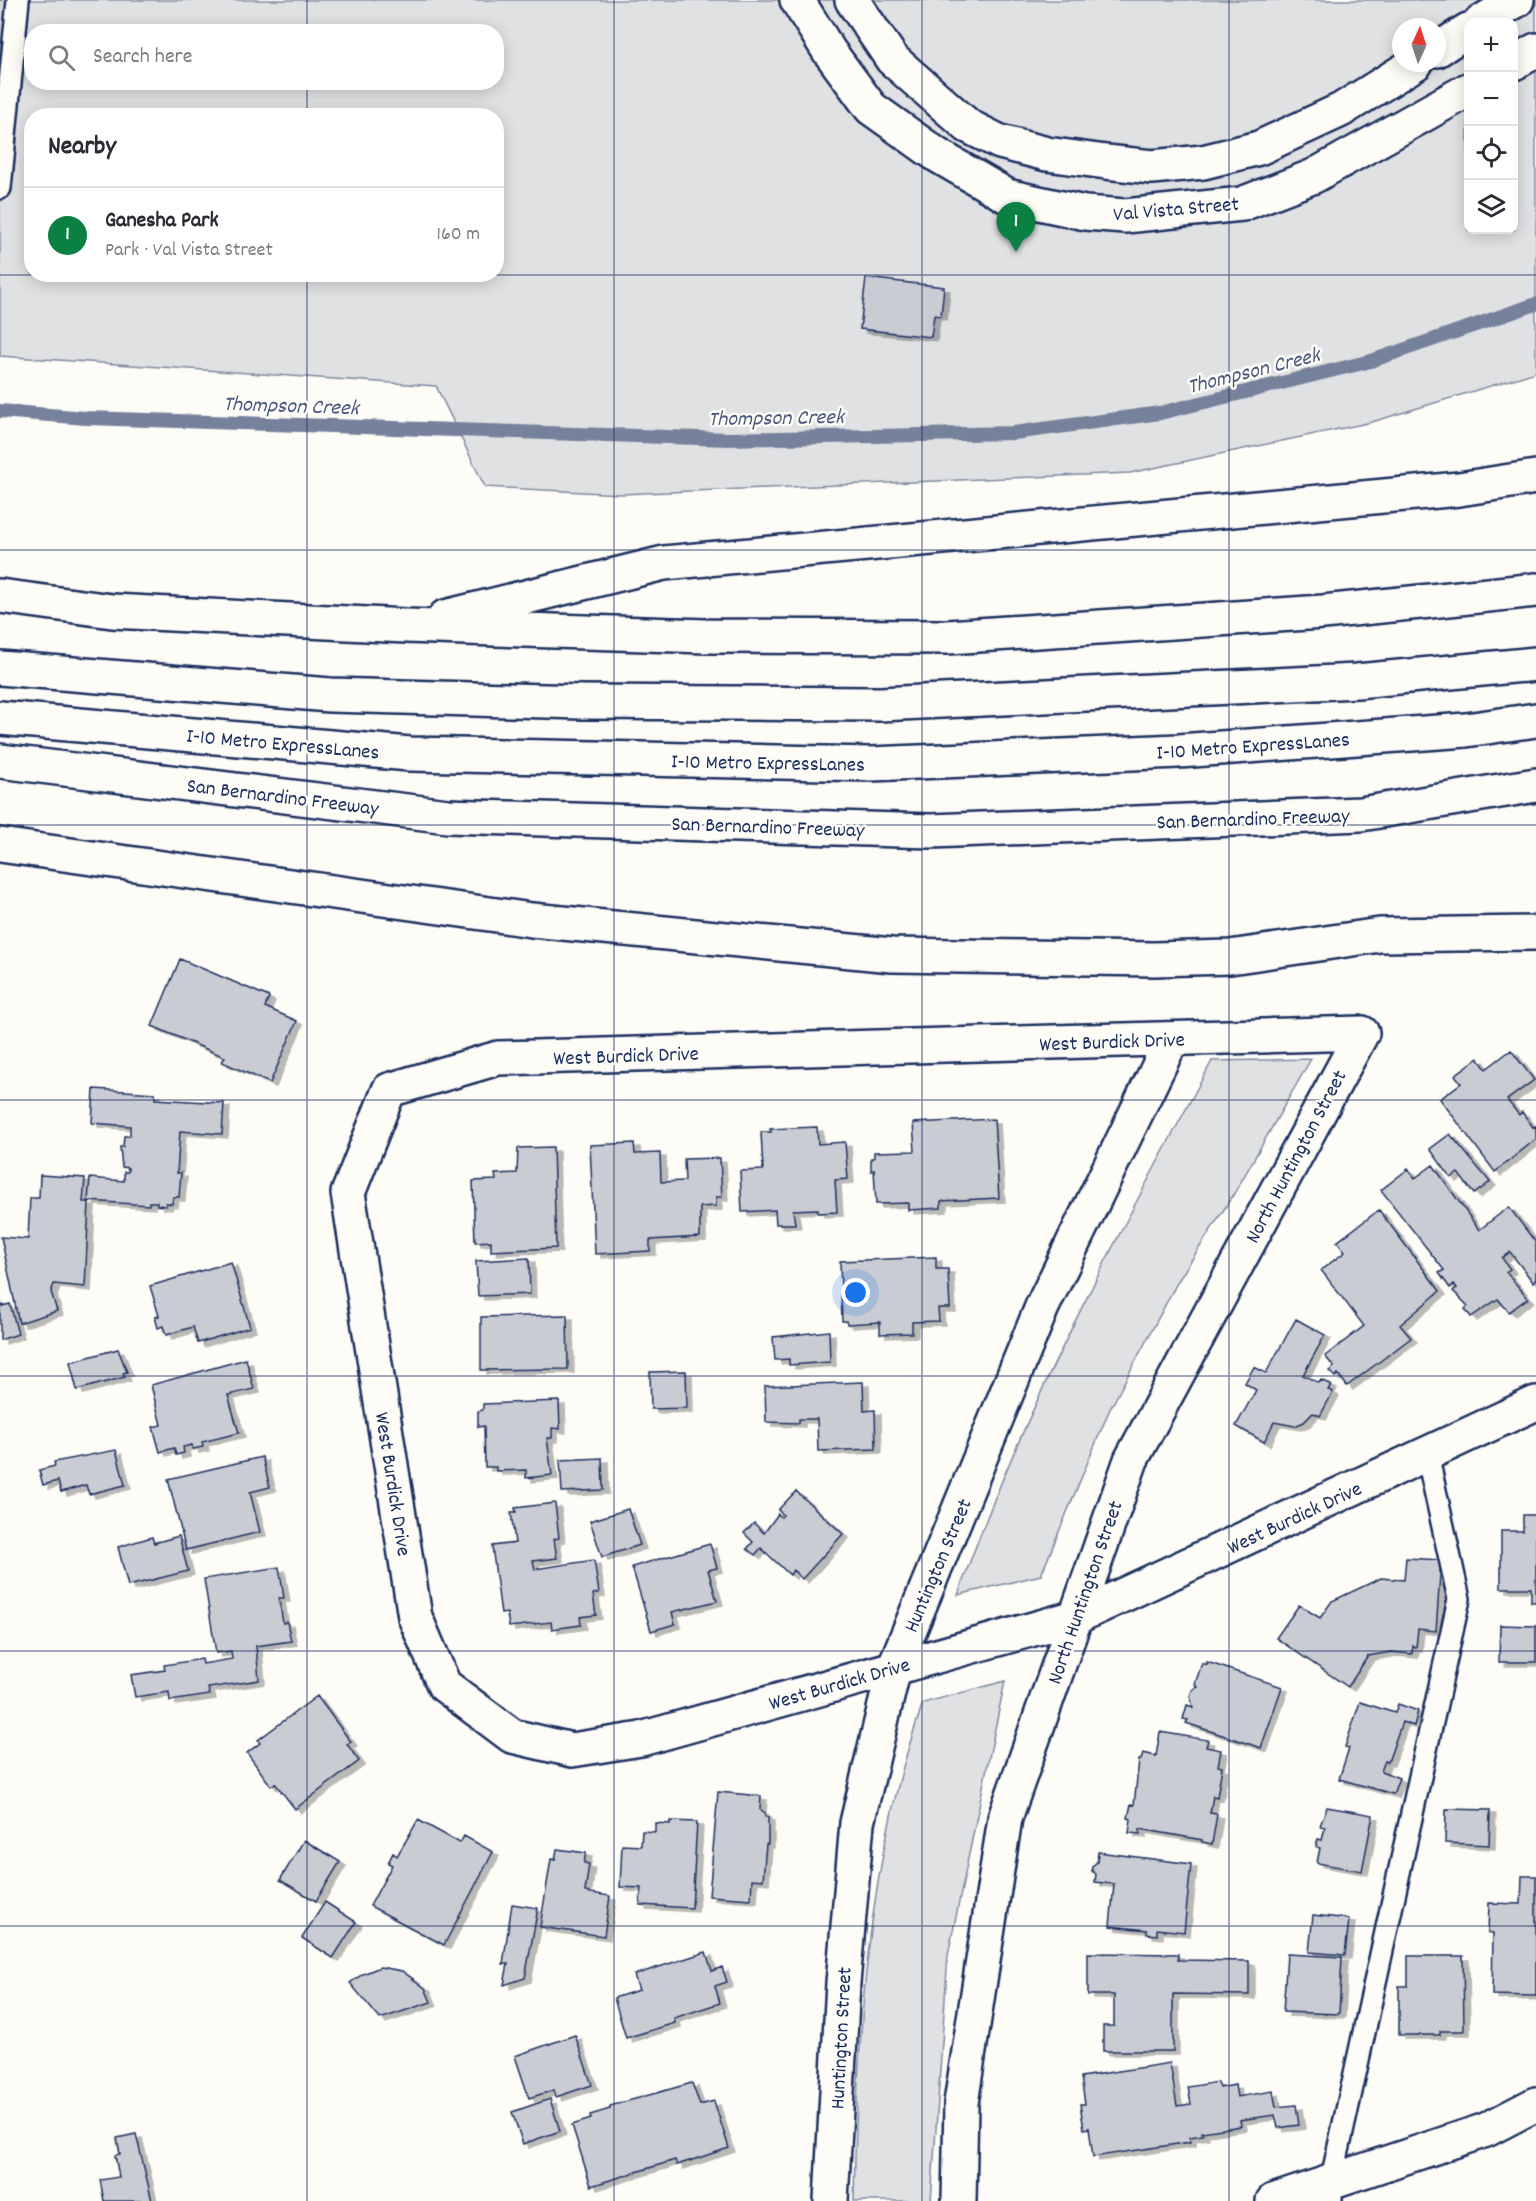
<!DOCTYPE html>
<meta charset="utf-8">
<style>
body{margin:0;font-family:Dekko,sans-serif;background:#f7f7f7;color:#2b2b33}
.controls{position:absolute;right:18px;top:18px;display:grid;overflow:hidden;border-radius:12px;box-shadow:0 3px 15px #0003}
.controls button{width:54px;height:54px;display:grid;place-items:center;padding:0;border:0;border-bottom:2px solid #e1e1e2;background:#fff;color:#2b2b33;font:30px sans-serif}
.compass{position:absolute;left:1392px;top:18px;width:54px;height:54px;border-radius:50%;background:#fff;box-shadow:0 3px 15px #0003;rotate:3deg}
.you{position:absolute;left:856px;top:1293px;width:21px;height:21px;margin:-15px;border:4px solid #fff;border-radius:50%;background:#1a73e8;box-shadow:0 0 0 9px #1a73e833}
.badge{display:grid;place-items:center;width:39px;height:39px;border-radius:50%;background:#0b8043;color:#fff;font-size:20px;font-weight:700}
.pin{position:absolute;translate:-50% -50px;filter:drop-shadow(0 2px 3px #0008)}
.pin::after{content:'';position:absolute;top:32px;width:21px;height:18px;background:inherit;clip-path:polygon(0 0,100% 0,50% 100%)}
.list{margin:0;padding:0;list-style:none}
h2{display:flex;justify-content:space-between;align-items:center;height:78px;margin:0;padding:0 24px;font-size:26px}
h2 small{font-size:20px;font-weight:400;color:#7c7c81}
.list li{display:grid;grid-template-columns:39px 1fr auto;gap:18px;align-items:center;box-sizing:border-box;height:96px;padding:0 24px;border-top:2px solid #e1e1e2}
.list b{display:block;font-size:22px;white-space:nowrap}
.list p{margin:0;font-size:20px;white-space:nowrap;color:#7c7c81}
.list em{font-size:20px;font-style:normal;color:#7c7c81}
.icon{flex:none;width:33px;height:33px;fill:none;stroke:currentColor;stroke-width:2;stroke-linecap:round;stroke-linejoin:round}
.map{position:relative;flex:none;width:1536px;height:2201px;overflow:hidden}
.search{position:absolute;background:#fff;box-shadow:0 3px 15px #0003;left:24px;top:24px;width:480px;height:66px;display:flex;align-items:center;gap:15px;box-sizing:border-box;padding:0 21px;border-radius:24px;color:#7c7c81;font-size:22px}
.panel{position:absolute;background:#fff;box-shadow:0 3px 15px #0003;left:24px;top:108px;width:480px;height:174px;border-radius:24px}
.map>svg:first-child{display:block}
</style>
<div class="map">
<svg width="1536" height="2201" viewBox="0 0 1536 2201">
<defs>
<filter id="shadow"><feDropShadow dx="6" dy="4" stdDeviation="0" flood-color="#0004"/></filter>
</defs>
<rect width="100%" height="100%" fill="#fdfcf7"/>
<filter id="ink" filterUnits="userSpaceOnUse"><feTurbulence type="fractalNoise" baseFrequency=".0167" numOctaves="2"/><feDisplacementMap in="SourceGraphic" scale="12" xChannelSelector="R" yChannelSelector="G"/><feConvolveMatrix kernelMatrix="1 2 1 2 8 2 1 2 1" color-interpolation-filters="sRGB"/></filter>
<g filter="url(#ink)">
<path fill="#e0e1e3" stroke="#7e88a0" stroke-width="1.5" fill-rule="evenodd" d="M0,0H1536V372L1372,422L1130,473L621,494L485,487L436,386L0,356ZM1468,22H1514V230H1468ZM1401,27H1437V63H1401ZM32,32H496V82H32ZM32,116H496V274H32Z
M1311,1059L1235,1192L1178,1281L1109,1411L1041,1575L958,1595C1023,1409 1118,1234 1212,1061Z
M1005,1681L948,1955L931,2201H854C857,2034 867,1862 923,1703Z"/>
<g fill="none" stroke-linecap="round" stroke-linejoin="round">
<path stroke="#76819c" stroke-width="14" d="M0,411L86,418L728,439L1014,433L1160,413L1371,361L1536,304"/>
</g>
<path fill="#c9ccd3" stroke="#1b2f5e" stroke-width="1.5" filter="url(#shadow)" d="M866,278L944,287L941,316L934,315L931,337L860,329Z
M180,959L269,997L265,1007L297,1021L270,1083L222,1062L225,1057L152,1026Z
M1511,1050L1534,1080L1507,1100L1519,1115L1522,1112L1533,1127L1536,1126V1139L1495,1172L1440,1099L1461,1083L1455,1075L1478,1058L1486,1069Z
M94,1089L155,1093V1099L224,1103L222,1134L180,1131L177,1173H181L179,1197H173L172,1204L166,1203V1206L157,1205V1202H149V1205L88,1201L90,1178L124,1181V1172H128V1168L122,1167L120,1147H123L124,1136H130V1126L92,1123Z
M994,1119L999,1198L941,1201V1208L908,1210V1203L876,1204L874,1170L871,1171V1158H874V1152L915,1151L913,1123Z
M817,1127L818,1144L845,1142L848,1179L835,1180L837,1212L818,1213V1209L793,1210L795,1224H776L775,1210L742,1212L740,1171L763,1170L761,1132H771L770,1129Z
M1450,1134L1490,1182L1474,1194L1458,1173L1451,1178L1430,1149Z
M634,1143L635,1154L660,1153L661,1182L685,1181L684,1159L720,1158L722,1197H716V1206L700,1207V1237L650,1240V1251L595,1254L590,1145Z
M553,1147L556,1248L491,1251V1241L475,1242L473,1181L496,1180L495,1174L517,1173L518,1148Z
M1433,1165L1479,1230L1509,1207L1536,1243V1279L1533,1282L1510,1252L1502,1258L1510,1269L1506,1272L1528,1298L1509,1312L1498,1299L1471,1317L1465,1309L1468,1306L1453,1291L1457,1288L1454,1284L1450,1288L1439,1273L1444,1270L1381,1190L1408,1169L1415,1178Z
M40,1175L85,1178L83,1202H89L85,1287L54,1284L51,1292L57,1311L19,1323L1,1237L28,1239L30,1198H39Z
M1379,1210L1440,1291L1400,1325L1411,1338L1347,1386L1338,1374L1335,1377L1329,1371L1334,1367L1325,1356L1364,1326L1321,1270L1345,1252L1337,1242Z
M936,1257V1269H948L950,1308H938L939,1321L912,1322V1333L880,1334V1322L847,1324L846,1321H842L840,1261Z
M529,1258L530,1294L478,1296L476,1261Z
M231,1262L250,1327L198,1343L193,1327L166,1335L163,1326L158,1328L155,1317L159,1316L150,1286Z
M0,1300L2,1306L10,1304L18,1334L0,1340Z
M567,1315L568,1369L481,1370V1317Z
M1296,1319L1325,1335L1303,1375L1319,1383L1321,1380L1331,1385L1328,1390L1333,1392L1320,1416L1313,1413L1304,1422L1295,1426L1274,1422L1264,1442L1236,1426L1256,1390L1245,1383L1254,1367L1266,1373Z
M829,1331L830,1362L789,1365V1359L775,1360L773,1337Z
M118,1349L127,1372L123,1373L125,1377L77,1390L70,1362Z
M246,1359L254,1389L228,1395L239,1433L202,1442L203,1447L193,1449L192,1445L183,1447L184,1453L176,1455L174,1448L160,1452L153,1427L161,1425L151,1385Z
M686,1371L687,1408L651,1409L650,1372Z
M863,1382L864,1411L875,1410L876,1449L818,1451L817,1419H799V1423L766,1422L765,1386Z
M559,1401L560,1429L552,1428V1438H547L552,1475L526,1478V1470L496,1471V1467H485L484,1426L478,1427V1411L483,1410V1404Z
M116,1450L125,1485L89,1494L86,1485L61,1492L58,1481L43,1485L39,1470L55,1466L54,1462Z
M262,1457L270,1487L250,1492L260,1532L186,1550L168,1479Z
M602,1458L603,1490L562,1492L560,1460Z
M796,1491L843,1534L802,1579L793,1570L790,1575L761,1548L755,1555L747,1549L753,1542L744,1533L754,1523L764,1533L778,1514L781,1517L783,1515L778,1510Z
M555,1503L559,1538L554,1539L557,1558L533,1561L535,1569L594,1560L599,1593L593,1594L596,1615L580,1617L581,1625L552,1629L551,1622L509,1627L507,1613L501,1614L492,1546L515,1543L511,1512H516L515,1508Z
M628,1509L640,1545L602,1557L590,1521Z
M1523,1515H1536V1602H1531V1588H1501V1531H1523Z
M179,1536L188,1571L128,1586L118,1547L152,1537L154,1543Z
M710,1544L717,1568L708,1570L717,1601L672,1612L675,1624L651,1631L632,1567Z
M1406,1558L1441,1560L1436,1631L1418,1629L1416,1647L1413,1646L1412,1654L1391,1652L1368,1656L1348,1687L1276,1638L1299,1605L1320,1618L1332,1601L1381,1578L1404,1580Z
M279,1567L284,1598H279L283,1623L287,1622L291,1641L256,1646L259,1680L208,1688L210,1695L170,1701L169,1692L135,1697L131,1675L165,1670L164,1665L202,1659L203,1664L232,1659L231,1651L216,1653L204,1579Z
M1500,1625L1536,1626V1662H1499Z
M1207,1662L1282,1687L1261,1748L1186,1723L1188,1720L1183,1719L1187,1705L1193,1707L1190,1696L1192,1690L1198,1687L1195,1684L1202,1663L1207,1665Z
M317,1696L351,1742L347,1744L359,1761L295,1809L275,1783L271,1786L247,1753L260,1743L258,1740Z
M1360,1702L1395,1713L1398,1704L1418,1711L1414,1726L1402,1722L1388,1762L1385,1761L1381,1771L1399,1778L1393,1794L1339,1779L1349,1748L1345,1747Z
M1160,1732L1208,1740L1206,1747L1221,1750L1218,1766L1222,1767L1217,1797L1213,1796L1210,1813L1217,1814L1212,1844L1202,1842V1840L1140,1829V1834L1129,1833L1131,1819L1128,1818L1131,1804L1134,1805L1139,1760H1141L1143,1753L1156,1756Z
M718,1792L761,1796L760,1809L765,1813V1817H768V1844H766L763,1880L752,1879L751,1899L709,1896Z
M1327,1807L1373,1815L1362,1871L1317,1863L1320,1848L1316,1847L1318,1839L1322,1840L1325,1827L1320,1826Z
M1446,1809L1490,1810L1489,1845L1445,1843Z
M418,1820L460,1843L464,1836L493,1852L444,1945L370,1906L392,1865L388,1863L393,1853L397,1856Z
M670,1821L697,1822L692,1908L640,1905L641,1888L620,1887L622,1845L641,1846L642,1831L655,1832V1823L670,1824Z
M304,1840L340,1862L316,1901L280,1880Z
M557,1849L586,1853L584,1863L589,1864L585,1892L610,1896L604,1936L540,1927L551,1859L555,1860Z
M1098,1852L1191,1864L1184,1932L1157,1929V1935L1147,1934V1930L1110,1926L1114,1884L1095,1882L1096,1874L1092,1871V1866L1097,1862Z
M1522,1876H1536V1996L1492,1995L1493,1933H1488L1489,1903L1521,1904Z
M325,1902L356,1922L333,1958L302,1938Z
M512,1904L538,1908L525,1978L504,1985L508,1964H503Z
M1313,1915L1349,1919L1345,1955L1309,1952Z
M706,1952L712,1971L722,1967L727,1982L715,1986L720,2003L674,2018L675,2023L626,2038L614,1998L639,1990L634,1975Z
M1088,1953L1178,1954V1960L1249,1961V1995L1173,1994V2051H1103V2026H1114V1995H1088Z
M1287,1954L1342,1957L1339,2014L1283,2012Z
M1408,1956H1463L1464,2031H1440V2035H1399V1986H1408Z
M380,1967L402,1971L425,1988L431,2002L380,2019L350,1983L363,1974Z
M575,2035L592,2085L556,2097L554,2090L529,2098L515,2056Z
M1170,2063L1177,2106L1191,2104L1188,2087L1218,2082L1220,2088L1235,2085L1237,2097L1273,2091L1276,2107L1296,2105L1299,2125L1278,2128L1275,2115L1240,2120L1241,2126L1202,2132L1203,2135L1190,2137V2142L1093,2157L1089,2128L1084,2129L1080,2104H1085L1081,2077Z
M692,2083L700,2105L714,2101L729,2148L677,2165L675,2160L591,2186L572,2125L591,2119L590,2115L610,2109V2106Z
M550,2099L560,2131L523,2144L512,2112Z
M136,2134L152,2201H104L100,2180L119,2177L115,2155L120,2154L117,2138Z"/>
<g fill="none" stroke-linecap="round" stroke-linejoin="round">
<defs>
<path id="lane" d="M0,188L18,0
M1331,2201V2183L1459,1599L1427,1454"/>
<path id="street" d="M797,0L829,51L871,108L937,155L1007,196L1085,213L1125,216L1242,204L1314,176L1468,90
M852,0L892,59L968,126L1000,142L1047,154L1106,162L1152,167L1203,162L1259,148L1341,110L1416,63
M1481,22L1517,0
M1437,50L1468,30
M1514,63L1536,50
M1362,1033L498,1058L389,1090L348,1193L415,1617L444,1685L512,1736L572,1750L641,1739L1076,1617L1536,1403
M831,2201L843,1983L857,1823L894,1668L1042,1307L1172,1039
M959,2201L961,2103L1005,1818L1131,1460L1362,1033"/>
<path id="secondary" d="M1273,2201L1486,2130L1536,2104"/>
<path id="highway" d="M0,596L112,611L406,626L706,636L948,637L1323,612L1536,590
M445,617L664,563L1459,489L1536,477
M0,668L330,695L582,702L880,704L1357,681L1536,664
M0,718L410,754L871,764L1179,751L1466,730L1536,720
M0,761L448,816L931,831L1361,814L1536,785
M0,845L532,920L892,955L1153,959L1230,957L1380,935L1536,933"/>
</defs>
<use href="#lane" stroke="#1b2f5e" stroke-width="26"/>
<use href="#street" stroke="#1b2f5e" stroke-width="38"/>
<use href="#secondary" stroke="#1b2f5e" stroke-width="38"/>
<use href="#highway" stroke="#1b2f5e" stroke-width="38"/>
<use href="#lane" stroke="#fdfcf7" stroke-width="21"/>
<use href="#street" stroke="#fdfcf7" stroke-width="33"/>
<use href="#secondary" stroke="#fdfcf7" stroke-width="33"/>
<use href="#highway" stroke="#fdfcf7" stroke-width="33"/>
</g>
</g>
<path fill="none" stroke="#1b2f5e" stroke-width="1.5" stroke-opacity="0.55" d="M307,0V32M614,0V2201M922,0V2201M1229,0V2201M307,82V116M307,274V2201M0,275H1536M0,550H1536M0,825H1536M0,1100H1536M0,1376H1536M0,1651H1536M0,1926H1536"/>
<g text-anchor="middle" stroke-width="5" stroke-linejoin="round" paint-order="stroke">
<g font-size="21" fill="#1b2f5e" stroke="#fdfcf7">
<text transform="translate(1176 208) rotate(-5)" y="7">Val Vista Street</text>
<text transform="translate(283 743) rotate(5)" y="7">I-10 Metro ExpressLanes</text>
<text transform="translate(1253 745) rotate(-4)" y="7">I-10 Metro ExpressLanes</text>
<text transform="translate(768 762) rotate(1)" y="7">I-10 Metro ExpressLanes</text>
<text transform="translate(283 796) rotate(7)" y="7">San Bernardino Freeway</text>
<text transform="translate(1253 818) rotate(-2)" y="7">San Bernardino Freeway</text>
<text transform="translate(768 826) rotate(2)" y="7">San Bernardino Freeway</text>
<text transform="translate(1112 1041) rotate(-2)" y="7">West Burdick Drive</text>
<text transform="translate(626 1055) rotate(-2)" y="7">West Burdick Drive</text>
<text transform="translate(1295 1156) rotate(-62)" y="7">North Huntington Street</text>
<text transform="translate(394 1484) rotate(81)" y="7">West Burdick Drive</text>
<text transform="translate(1294 1517) rotate(-25)" y="7">West Burdick Drive</text>
<text transform="translate(937 1565) rotate(-67)" y="7">Huntington Street</text>
<text transform="translate(1084 1592) rotate(-71)" y="7">North Huntington Street</text>
<text transform="translate(839 1683) rotate(-16)" y="7">West Burdick Drive</text>
<text transform="translate(840 2038) rotate(-87)" y="7">Huntington Street</text>
</g>
<g font-size="22" font-style="italic" fill="#49587d" stroke="#fdfcf7">
<text transform="translate(1253 369) rotate(-14)" y="8">Thompson Creek</text>
<text transform="translate(291 404) rotate(2)" y="8">Thompson Creek</text>
<text transform="translate(776 416) rotate(-1)" y="8">Thompson Creek</text>
</g>
</g>
</svg>
<div class="controls">
<button>+</button>
<button>−</button>
<button><svg class="icon" aria-label="locate" viewBox="0 0 24 24"><circle cx="12" cy="12" r="6"/><path d="M12 2v4M12 18v4M2 12h4M18 12h4"/></svg></button>
<button><svg class="icon" aria-label="layers" viewBox="0 0 24 24"><path d="M12 4l9 5-9 5-9-5zM3 14l9 5 9-5"/></svg></button>
</div>
<svg class="compass" viewBox="-18 -18 36 36"><path d="M0-13l5 13h-10z" fill="#e53935"/><path d="M0 13l5-13h-10z" fill="#7c7c81"/></svg>
<div class="you"></div>
<div class="pin badge" style="left:1016px;top:252px">1</div>
<div class="search"><svg class="icon" aria-label="search" viewBox="0 0 24 24"><circle cx="10" cy="10" r="6"/><path d="M15 15l6 6"/></svg>Search here</div>
<section class="panel">
<h2>Nearby<small></small></h2>
<ul class="list">
<li><span class="badge">1</span><div><b>Ganesha Park</b><p>Park · Val Vista Street</p></div><em>160 m</em></li>
</ul>
</section>
</div>
